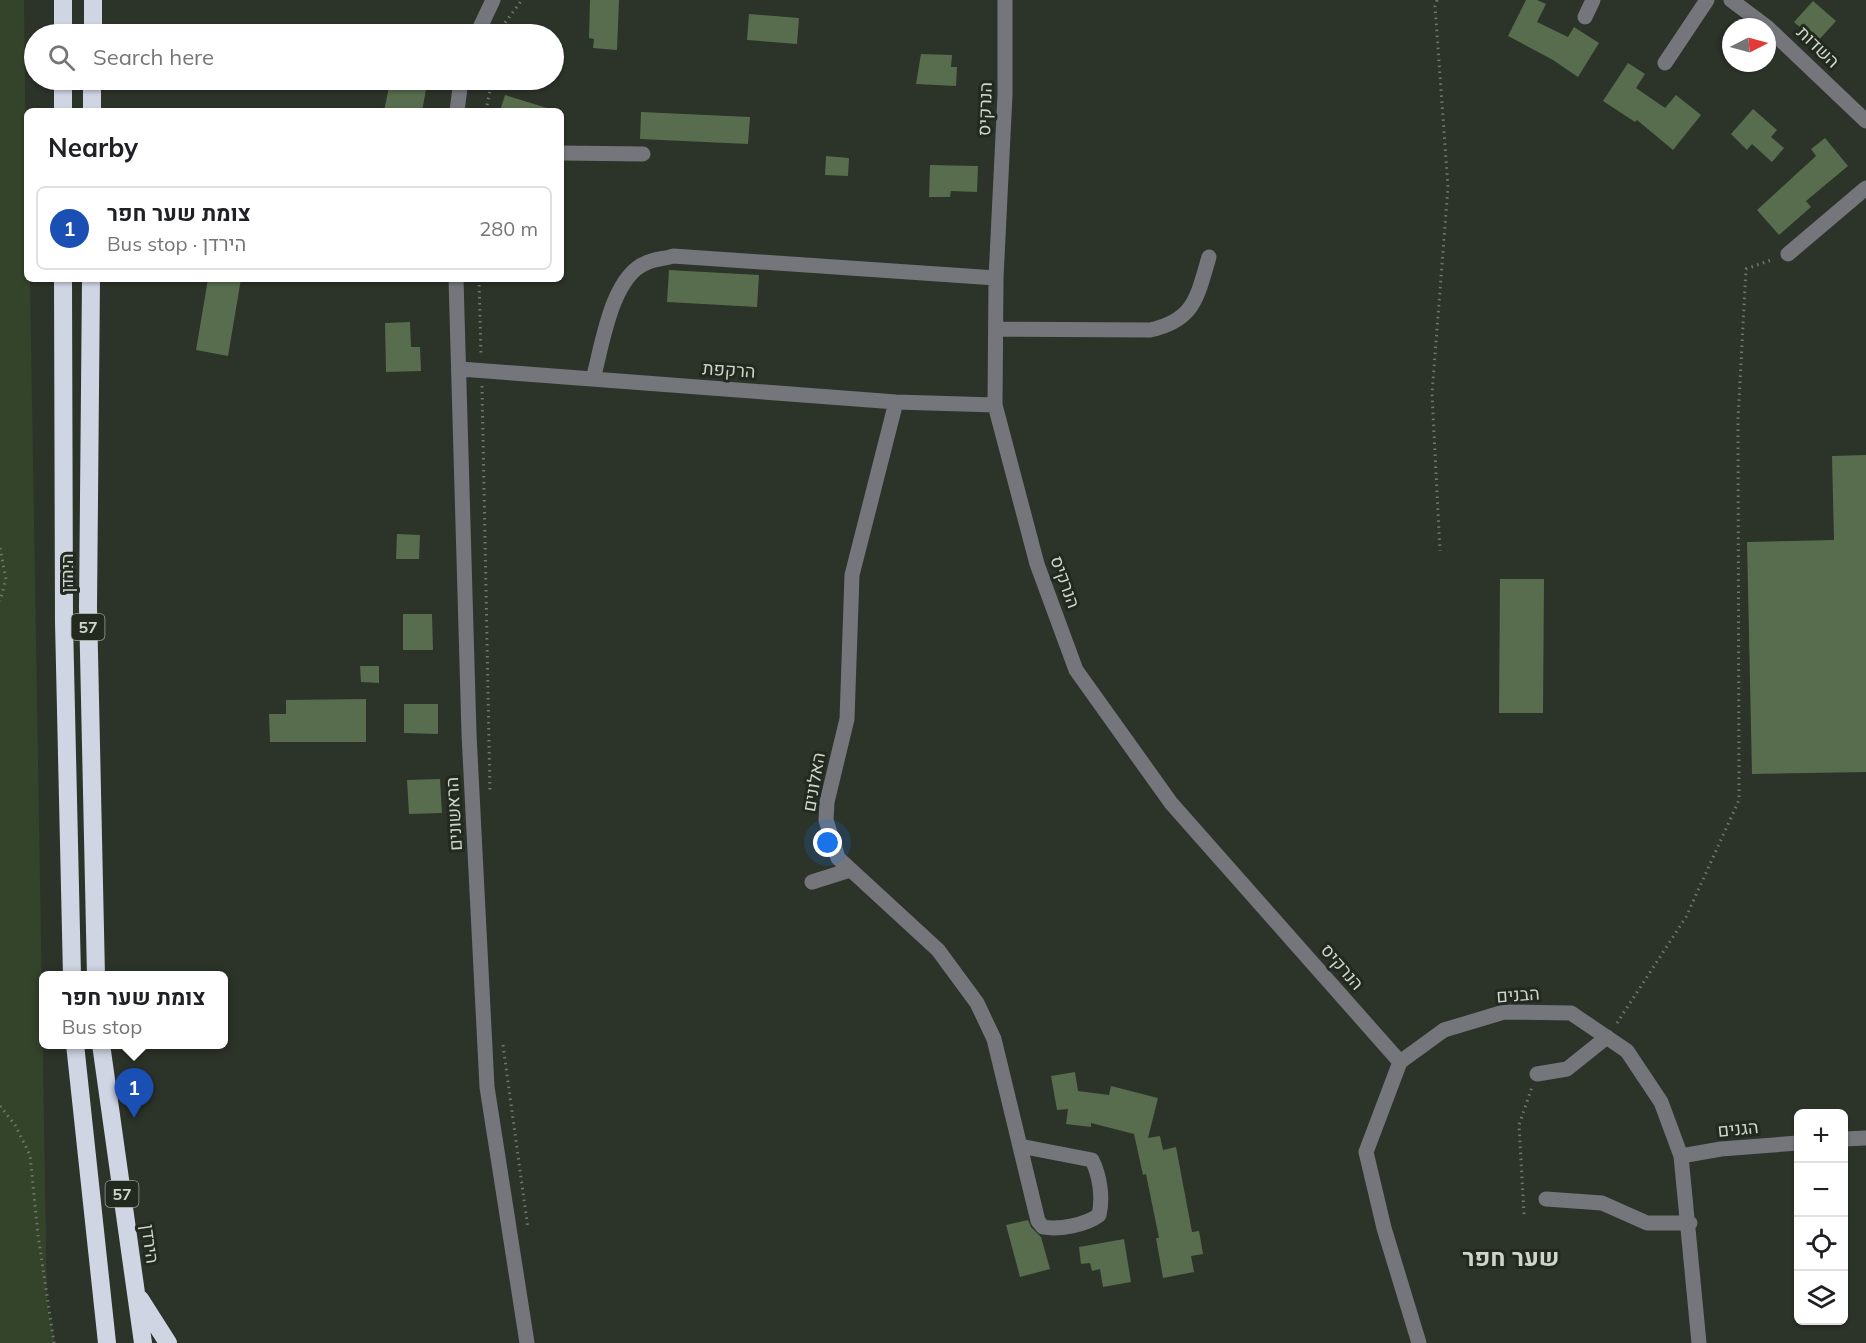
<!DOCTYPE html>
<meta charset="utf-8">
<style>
body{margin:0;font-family:Mulish,Heebo,sans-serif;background:#f6f6f6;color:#202124}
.controls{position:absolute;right:18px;bottom:18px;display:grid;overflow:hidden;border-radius:9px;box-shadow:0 2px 4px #0004}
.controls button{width:54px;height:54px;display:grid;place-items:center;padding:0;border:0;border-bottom:2px solid #e0e0e0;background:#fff;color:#202124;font:30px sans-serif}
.compass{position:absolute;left:1722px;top:18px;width:54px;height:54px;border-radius:50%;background:#fff;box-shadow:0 2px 4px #0004;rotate:84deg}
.you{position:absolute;left:828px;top:843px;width:21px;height:21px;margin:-15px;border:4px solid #fff;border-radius:50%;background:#1a73e8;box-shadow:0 0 0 9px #1a73e833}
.badge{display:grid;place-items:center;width:39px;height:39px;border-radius:50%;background:#b45309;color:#fff;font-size:20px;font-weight:700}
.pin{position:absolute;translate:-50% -50px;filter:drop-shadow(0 2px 3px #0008)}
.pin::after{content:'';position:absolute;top:32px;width:21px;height:18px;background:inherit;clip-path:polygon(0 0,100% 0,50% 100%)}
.popup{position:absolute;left:39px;top:971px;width:189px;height:78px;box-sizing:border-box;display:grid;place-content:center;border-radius:9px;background:#fff;filter:drop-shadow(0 2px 4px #0005);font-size:20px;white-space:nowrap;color:#757577}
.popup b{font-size:22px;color:#202124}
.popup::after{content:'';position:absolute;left:50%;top:100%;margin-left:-12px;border:12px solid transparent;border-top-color:#fff}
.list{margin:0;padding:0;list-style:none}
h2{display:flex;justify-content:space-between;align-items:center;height:78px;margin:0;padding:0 24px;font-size:26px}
h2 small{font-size:20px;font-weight:400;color:#757577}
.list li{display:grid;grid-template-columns:39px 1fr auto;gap:18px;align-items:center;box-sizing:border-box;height:84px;margin:0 12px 12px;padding:0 12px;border:2px solid #e0e0e0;border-radius:9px}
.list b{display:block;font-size:22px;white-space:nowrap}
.list p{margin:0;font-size:20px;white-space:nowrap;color:#757577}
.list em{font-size:20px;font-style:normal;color:#757577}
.icon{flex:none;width:33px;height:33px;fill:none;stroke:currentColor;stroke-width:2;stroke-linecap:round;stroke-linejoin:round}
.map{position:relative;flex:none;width:1866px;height:1343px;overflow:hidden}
.search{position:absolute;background:#fff;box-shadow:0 2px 4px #0004;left:24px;top:24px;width:540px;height:66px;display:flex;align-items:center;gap:15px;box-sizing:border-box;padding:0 21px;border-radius:33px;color:#757577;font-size:22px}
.panel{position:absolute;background:#fff;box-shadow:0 2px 4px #0004;left:24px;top:108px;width:540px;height:174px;border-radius:9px}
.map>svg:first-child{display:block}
</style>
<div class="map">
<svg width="1866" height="1343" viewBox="0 0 1866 1343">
<rect width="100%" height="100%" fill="#2c3329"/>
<path fill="#33442a" d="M0,0H24L27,279H30L47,1301L55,1343H0Z"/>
<path fill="#576d4d" d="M590,0H619L617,50L593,48L594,39L589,38Z
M1526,0H1537L1546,4L1537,22L1568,37L1574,27L1599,43L1578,77L1553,60L1508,36Z
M1813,1L1836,21L1817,42L1794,22Z
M749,14L799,18L797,44L747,40Z
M921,54L952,55L951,67H957L956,86L916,84Z
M1628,63L1645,74L1636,88L1665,108L1676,95L1701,115L1673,150L1637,120L1635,122L1603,101Z
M390,82L426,90L422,111H384Z
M505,95L547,108L546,111H500Z
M1753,109L1777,130L1771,137L1784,148L1772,162L1752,144L1747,150L1731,134Z
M641,112L750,117L748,144L640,139Z
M1825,138L1848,166L1806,201L1811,207L1779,235L1757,210L1816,156L1811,149Z
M826,156L849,158L848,176L825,175Z
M930,165L978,166L977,192L951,191L950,197H929Z
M669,270L759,275L757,307L667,302Z
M208,279H241L228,356L196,350Z
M410,322L411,347H420L421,371L386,372L385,323Z
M1866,455V772L1752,774L1747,542L1834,540L1832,456Z
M397,534L420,535L419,559H396Z
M1500,579H1544L1543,713H1499Z
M403,614H432L433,650H403Z
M360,666H379V683L361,682Z
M366,699V742H270L269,714H286V700Z
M404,704H438V734L404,733Z
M440,779L442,813L409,814L407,780Z
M1075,1072L1078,1091L1109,1095L1111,1086L1158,1098L1148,1138L1160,1136L1163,1150L1176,1147L1192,1232L1199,1231L1203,1254L1191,1256L1194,1272L1163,1278L1156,1238H1159L1146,1174L1143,1175L1134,1134L1091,1123V1127L1066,1124L1068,1109L1057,1110L1051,1076Z
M1028,1220L1031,1227L1041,1237L1050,1269L1020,1277L1006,1225Z
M1124,1239L1131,1282L1103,1287L1100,1269L1092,1271L1090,1263L1081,1264L1079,1247Z"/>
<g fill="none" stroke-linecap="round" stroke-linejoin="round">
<path stroke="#71776f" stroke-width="3" stroke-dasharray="1.5 4.5" stroke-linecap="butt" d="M1437,0L1435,6L1448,187L1432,394L1440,551
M502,34L504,24L522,0
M486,111L492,80
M479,279L481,355
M482,386L490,793
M0,548L6,579L0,601
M1617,1023L1686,917L1739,800L1738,419L1746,269L1774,259
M503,1045L528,1229
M0,1106L15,1125L30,1155L38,1235L54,1343
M1524,1214L1519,1125L1532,1087"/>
<path stroke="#74767c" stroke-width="15" d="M1005,0V95L996,278L995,405L1037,564L1076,670L1171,803L1400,1062
M1731,0L1767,27
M1585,17L1593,0
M1767,27L1866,121
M477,34L493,0
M1665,63L1707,0
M457,111L461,80
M561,153L643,154
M1788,254L1866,188
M456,279L469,734L487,1087L527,1343
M996,329L1150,330C1195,320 1197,297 1209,257
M460,369L896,402L995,405
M593,379C602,347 611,277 646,263C654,259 664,259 673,256L996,278
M896,402L852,575L847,719L827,802L826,820L838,858L938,950L977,1003L994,1039L1038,1221L1043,1227C1059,1230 1086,1225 1099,1215C1103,1198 1100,1176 1092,1160L1020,1146
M812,882L850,870
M1537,1074L1567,1069L1607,1037
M1844,1139L1866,1138
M1681,1156L1721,1149L1798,1143
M1546,1199L1602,1203L1647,1223H1690
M1419,1343L1384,1228L1366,1152L1400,1062L1444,1030L1504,1012L1571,1013L1627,1051L1661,1102L1681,1156L1699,1343"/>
<path stroke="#d0d5e4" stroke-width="18" d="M63,0V34
M93,34V0
M63,80V111
M92,111V80
M63,279L64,622L72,976
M91,279L88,607L96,976
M75,1044L107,1343
M101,1044L143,1343
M140,1299L168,1343"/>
</g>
<g text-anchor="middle" stroke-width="6" stroke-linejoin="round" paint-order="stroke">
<g fill="#22291f" stroke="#9aa098" stroke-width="1.5">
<rect x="71.5" y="614" width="33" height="26" rx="4.5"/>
<rect x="105.5" y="1181" width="33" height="26" rx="4.5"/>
</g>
<g font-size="16" font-weight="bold" fill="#ced3cc">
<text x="88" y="633">57</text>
<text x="122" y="1200">57</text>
</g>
<g font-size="18" fill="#ced3cc" stroke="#22291f">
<text transform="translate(1818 47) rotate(44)" y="6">השדות</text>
<text transform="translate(985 109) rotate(-88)" y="6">הנרקיס</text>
<text transform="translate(729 370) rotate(4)" y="6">הרקפת</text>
<text transform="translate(67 573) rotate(-90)" y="6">הירדן</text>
<text transform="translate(1065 582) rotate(70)" y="6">הנרקיס</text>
<text transform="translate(814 782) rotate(-80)" y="6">האלונים</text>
<text transform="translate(454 814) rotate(-93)" y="6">הראשונים</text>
<text transform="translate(1342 967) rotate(49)" y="6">הנרקיס</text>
<text transform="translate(1518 995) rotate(-4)" y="6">הבנים</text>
<text transform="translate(1738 1129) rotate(-6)" y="6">הגנים</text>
<text transform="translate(150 1244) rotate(82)" y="6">הירדן</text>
</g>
<g font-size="24" font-weight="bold" fill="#ced3cc" stroke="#22291f">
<text x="1511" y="1266">שער חפר</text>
</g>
</g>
</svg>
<div class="controls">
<button>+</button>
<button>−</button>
<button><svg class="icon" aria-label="locate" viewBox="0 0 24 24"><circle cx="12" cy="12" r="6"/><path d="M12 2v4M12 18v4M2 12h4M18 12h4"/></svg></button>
<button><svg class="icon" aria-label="layers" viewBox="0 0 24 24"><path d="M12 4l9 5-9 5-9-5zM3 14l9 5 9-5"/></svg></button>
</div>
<svg class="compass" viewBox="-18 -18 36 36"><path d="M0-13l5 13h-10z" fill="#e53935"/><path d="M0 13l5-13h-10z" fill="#757577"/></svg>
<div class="you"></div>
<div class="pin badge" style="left:134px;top:1118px;background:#1a4fb4">1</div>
<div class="popup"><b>צומת שער חפר</b>Bus stop</div>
<div class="search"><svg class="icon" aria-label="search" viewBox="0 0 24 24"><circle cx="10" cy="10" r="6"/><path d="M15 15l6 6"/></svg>Search here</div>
<section class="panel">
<h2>Nearby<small></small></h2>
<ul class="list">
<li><span class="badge" style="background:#1a4fb4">1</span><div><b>צומת שער חפר</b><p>Bus stop · הירדן</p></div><em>280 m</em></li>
</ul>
</section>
</div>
